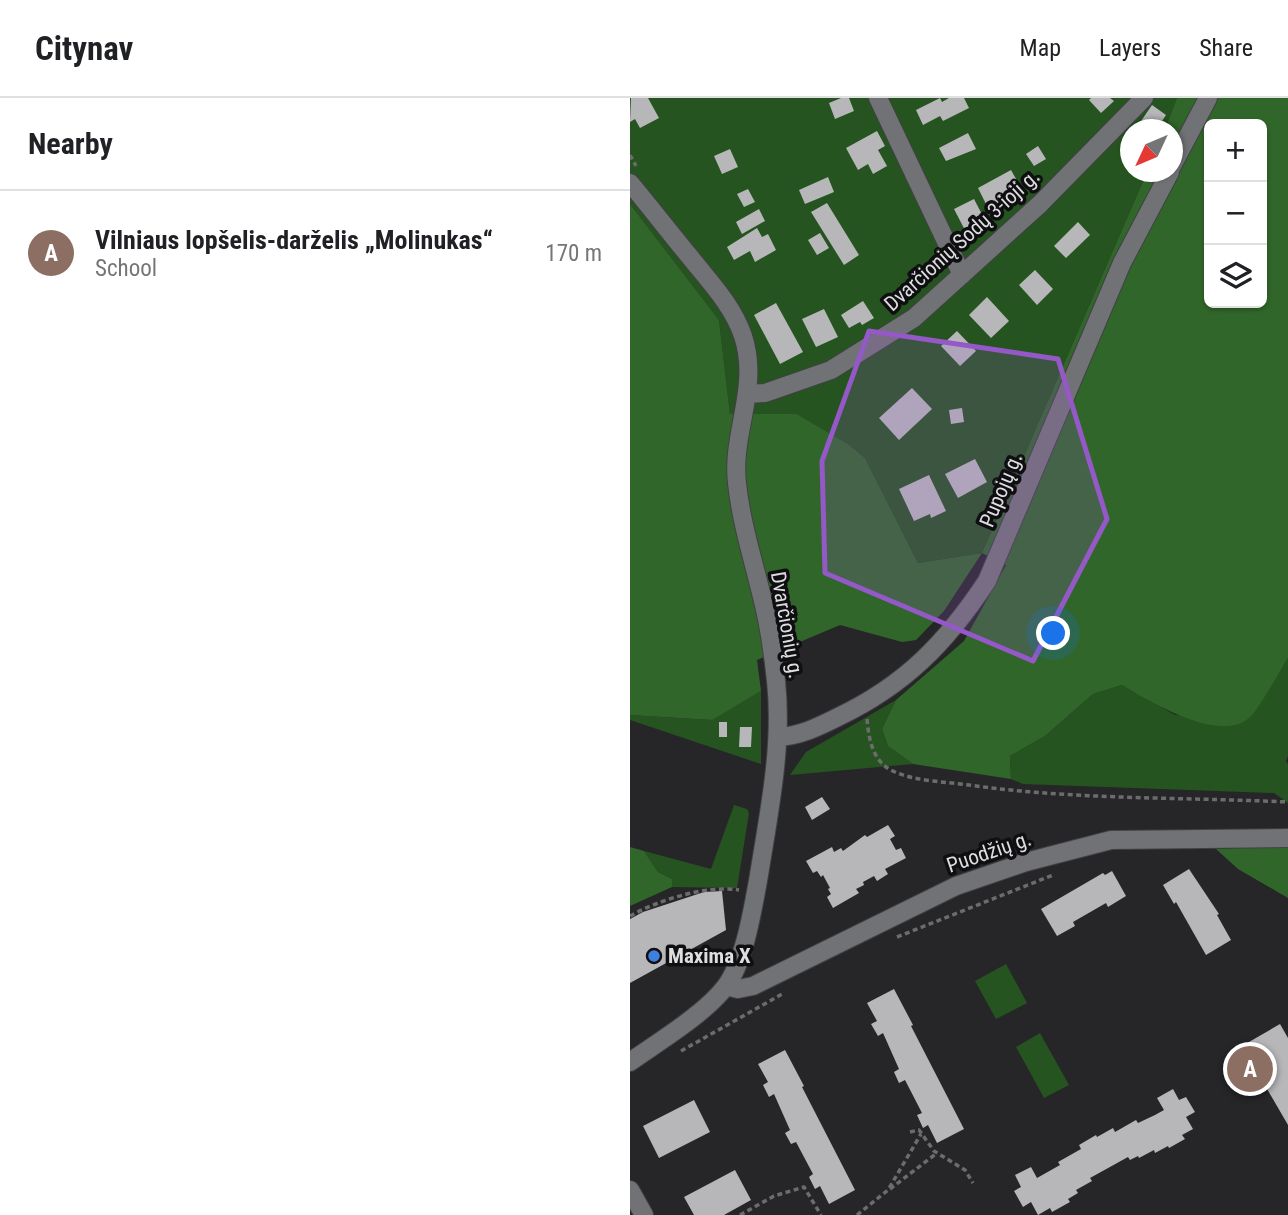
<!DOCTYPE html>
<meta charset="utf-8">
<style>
body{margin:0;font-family:"Roboto Condensed",sans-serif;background:#f2f2f2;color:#202124}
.controls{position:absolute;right:21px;top:21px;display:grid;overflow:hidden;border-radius:10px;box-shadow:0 2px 5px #0004}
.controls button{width:63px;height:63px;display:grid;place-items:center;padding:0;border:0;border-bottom:2px solid #e0e0e0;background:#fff;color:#202124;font:35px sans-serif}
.compass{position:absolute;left:490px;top:21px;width:63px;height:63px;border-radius:50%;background:#fff;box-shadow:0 2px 5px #0004;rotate:226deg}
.you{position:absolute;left:424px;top:536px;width:24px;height:24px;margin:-18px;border:5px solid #fff;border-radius:50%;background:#1a73e8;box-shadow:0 0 0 10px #1a73e833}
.badge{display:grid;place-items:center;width:46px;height:46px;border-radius:50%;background:#0b8043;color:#fff;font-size:23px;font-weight:700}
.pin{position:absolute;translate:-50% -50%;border:4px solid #fff;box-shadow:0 2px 7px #0006}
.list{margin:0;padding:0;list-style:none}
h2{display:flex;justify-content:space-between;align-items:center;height:91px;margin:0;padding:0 28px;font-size:30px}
h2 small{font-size:23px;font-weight:400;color:#757577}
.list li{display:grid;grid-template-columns:46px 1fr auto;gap:21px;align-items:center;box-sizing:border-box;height:126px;padding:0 28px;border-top:2px solid #e0e0e0}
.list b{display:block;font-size:26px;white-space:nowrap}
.list p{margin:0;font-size:23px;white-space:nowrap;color:#757577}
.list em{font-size:23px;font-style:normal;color:#757577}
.icon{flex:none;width:38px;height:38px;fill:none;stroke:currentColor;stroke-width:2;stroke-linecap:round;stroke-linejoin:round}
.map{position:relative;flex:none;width:658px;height:1117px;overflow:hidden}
header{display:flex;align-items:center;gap:42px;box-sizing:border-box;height:98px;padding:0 35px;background:#fff;border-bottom:2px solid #e0e0e0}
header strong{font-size:33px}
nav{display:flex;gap:38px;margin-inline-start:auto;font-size:24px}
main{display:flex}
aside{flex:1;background:#fff}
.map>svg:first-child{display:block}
</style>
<header>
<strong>Citynav</strong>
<nav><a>Map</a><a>Layers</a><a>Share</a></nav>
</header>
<main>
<aside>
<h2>Nearby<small></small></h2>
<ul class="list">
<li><span class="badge" style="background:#8d6e63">A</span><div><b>Vilniaus lopšelis-darželis „Molinukas“</b><p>School</p></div><em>170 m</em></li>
</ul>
</aside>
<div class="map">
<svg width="658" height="1117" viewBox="0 0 658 1117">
<rect width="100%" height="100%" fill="#262629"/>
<path fill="#265420" d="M0,0H547L535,31L500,32V74H517L352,455L288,465L235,360L218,346L167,316H100L89,222L0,106Z
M658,560V658L656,663L658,666V705L644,695L393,686L381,681L380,658L415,638L463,596L492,587L545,617L618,621Z
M131,593V666L0,622V617L81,622Z
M266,602L252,631L258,648L283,666L160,677L176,654Z
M104,707L117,711L119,715L107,790L42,789V781L28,774L14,753L81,771Z
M376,866L397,905L366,921L345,883Z
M410,935L439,987L414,1000L386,949Z"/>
<path fill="#31662a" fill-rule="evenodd" d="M547,0H658V560C649,574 629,611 619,620C589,646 519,603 492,587L463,596L415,638L380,658L381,681L283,666L258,648L252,631L266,602L334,543L376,467L352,455L314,513L286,542L272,544L210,527L127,562L131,593L82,622L0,617V106L89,222L100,316H167L218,346L235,360L288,465L352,455L517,74H542V32L535,31ZM579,26H632V205H579Z
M658,748V800L608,771L586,751Z
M0,749L14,753L28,774L42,781V789L0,808Z"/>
<path fill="#b7b7ba" d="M1,0H18L29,20L10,30L5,21L0,24Z
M211,0H219L224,13L205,21L199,5Z
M310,0L312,4L319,0H334L339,10L313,23L310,18L293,27L286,12Z
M461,0H480L484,3L471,15L459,2Z
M522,7L536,17L526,32H505Z
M247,33L255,48L248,52L257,68L243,76L238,66L228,72L216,50Z
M338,35L346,51L316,63L309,50Z
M408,48L416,61L404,68L396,56Z
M100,51L108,69L92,76L84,58Z
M381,72L395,97L362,118L348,90Z
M198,79L204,94L175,106L169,92Z
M118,91L125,104L114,109L107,96Z
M344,101L358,128L338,138L324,111Z
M197,105L229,157L214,167L181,114Z
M129,111L135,123L112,136L106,124Z
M448,124L460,137L436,160L424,148Z
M127,130L132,139L138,136L146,152L125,164L120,153L104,162L97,149Z
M190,135L199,150L187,157L178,142Z
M405,172L423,191L407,207L389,187Z
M357,199L379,223L361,240L339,217Z
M233,203L244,220L232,227L230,224L219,230L211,217Z
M146,205L173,254L150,266L124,217Z
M194,211L208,239L186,249L172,221Z
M327,233L346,253L330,268L311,248Z
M282,290L302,311L269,342L249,320Z
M332,310L334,324L321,326L319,312Z
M345,361L357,384L328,400L315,376Z
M299,377L316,413L301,420L300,416L284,423L269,391Z
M89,624H97V639H89Z
M110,629H122L121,649H109Z
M192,699L200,711L182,722L175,709Z
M258,727L265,738L260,741L266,752L271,750L276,760L255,771L258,776L247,783L244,778L233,784L234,787L226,791L229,795L203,810L197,799L201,796L198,791L200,790L193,777L191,779L187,773L183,775L176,763L202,749L204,754L211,750L213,753L235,737L237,739Z
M559,771L589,816L587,817L601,842L576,857L546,804L544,806L533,787Z
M482,773L496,798L478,809L476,805L443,824L445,828L427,838L411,811L473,775L475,777Z
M92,793L96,832L0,885V821L13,814L74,794Z
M264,891L283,927L281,928L334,1031L307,1045L298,1027L293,1030L287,1017L292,1015L275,982L269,985L264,974L269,971L253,935L248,938L241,926L247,923L237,905Z
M650,926L658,940V1027L612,948Z
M155,952L174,988L172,989L225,1092L199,1106L190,1088L185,1091L179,1079L183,1076L166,1044L161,1046L155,1035L160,1032L144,996L139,999L133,987L138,984L128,966Z
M543,991L549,1002L556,999L565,1014L556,1019L563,1031L552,1037L555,1041L539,1050L538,1048L525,1055L524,1052L509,1060L508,1058L500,1062L498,1059L460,1080L462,1083L446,1092L448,1095L438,1101L440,1104L422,1114L420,1110L408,1117L401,1104L393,1109L384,1093L391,1089L385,1077L401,1069L407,1080L430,1067L428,1064L451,1051L449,1047L466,1037L467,1039L483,1030L485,1034L506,1022L508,1025L525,1017L534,1012L527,1000Z
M64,1002L80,1034L29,1060L13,1028Z
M105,1072L121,1102L94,1117H64L54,1099Z"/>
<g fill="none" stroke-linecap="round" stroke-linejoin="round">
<defs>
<path id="street" d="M248,0L332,177
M542,68L578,0
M0,85C21,110 40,135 60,159C80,184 103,208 113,238C130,289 101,336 107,385C111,424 123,461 132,499C139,526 143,555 146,583C153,647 139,714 129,777C123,810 115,862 96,888C75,916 28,944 0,964
M118,296L135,295L201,272L284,220L410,106L514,0
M148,639C170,638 188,629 208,619C275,587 316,545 357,483L492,165L540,74
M96,888L108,891L123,888L326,788L396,764L481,742L658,740
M0,1092L14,1117"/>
</defs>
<use href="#street" stroke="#414143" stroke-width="20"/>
<path stroke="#6c6c6f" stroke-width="3.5" stroke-dasharray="5 3.5" stroke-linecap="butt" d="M0,57L6,68
M237,621C239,643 243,665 265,674C285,683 317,684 339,687C445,702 551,699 658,704
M0,818C29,802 75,787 109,792
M267,839L423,777
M51,953L154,895
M280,1034L289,1032L304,1053L335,1072L343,1085
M260,1091L307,1055
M110,1117L144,1098L174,1089L191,1117
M227,1117L258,1092L291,1036"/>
<use href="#street" stroke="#717275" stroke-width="18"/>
</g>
<path fill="#9458c7" fill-opacity="0.2" stroke="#9458c7" stroke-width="5" stroke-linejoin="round" d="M239,233L428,261L477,421L403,563L195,475L192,363Z"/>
<circle fill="#3f7fe0" stroke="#0f0f11" stroke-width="2.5" cx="24" cy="858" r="7"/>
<g text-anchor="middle" stroke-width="7" stroke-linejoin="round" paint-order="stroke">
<g font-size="21" fill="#dedee0" stroke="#0f0f11">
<text transform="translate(332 142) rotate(-42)" y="7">Dvarčionių Sodų 3-ioji g.</text>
<text transform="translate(371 392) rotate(-67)" y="7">Pupojų g.</text>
<text transform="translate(157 527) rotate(80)" y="7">Dvarčionių g.</text>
<text transform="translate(359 754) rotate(-19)" y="7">Puodžių g.</text>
</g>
<g font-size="21" font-weight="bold" fill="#dedee0" stroke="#0f0f11" text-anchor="start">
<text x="38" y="865">Maxima X</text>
</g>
</g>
</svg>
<div class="controls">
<button>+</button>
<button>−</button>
<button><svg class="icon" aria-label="layers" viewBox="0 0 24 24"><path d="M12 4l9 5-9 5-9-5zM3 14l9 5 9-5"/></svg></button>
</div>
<svg class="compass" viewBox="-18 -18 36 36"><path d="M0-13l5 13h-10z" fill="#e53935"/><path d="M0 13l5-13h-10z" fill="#757577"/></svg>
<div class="you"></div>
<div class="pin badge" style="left:620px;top:971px;background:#8d6e63">A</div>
</div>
</main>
